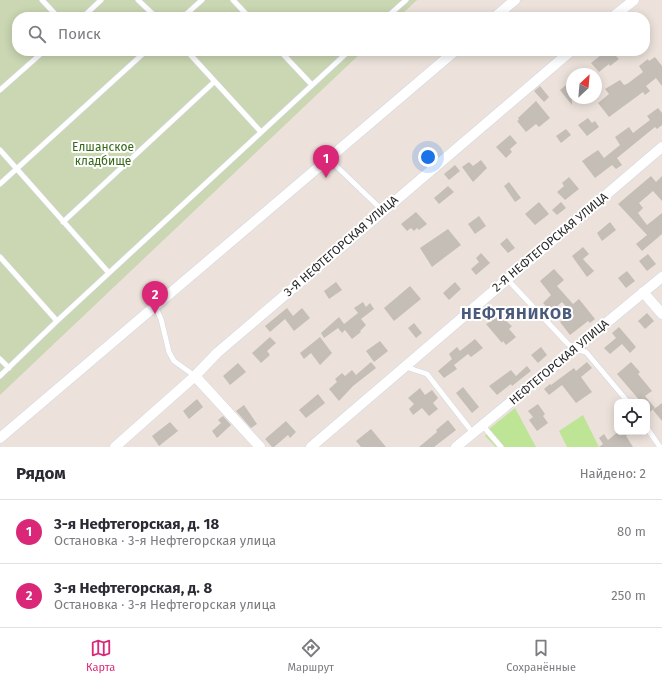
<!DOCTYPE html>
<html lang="ru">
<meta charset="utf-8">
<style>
body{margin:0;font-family:"Fira Sans",sans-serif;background:#f2f2f3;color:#2b2b33}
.controls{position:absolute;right:12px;bottom:12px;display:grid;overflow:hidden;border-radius:8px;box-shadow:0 2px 10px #0003}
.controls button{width:36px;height:36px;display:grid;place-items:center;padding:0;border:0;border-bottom:1px solid #e1e1e2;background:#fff;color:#2b2b33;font:20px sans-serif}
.compass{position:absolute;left:566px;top:68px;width:36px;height:36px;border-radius:50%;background:#fff;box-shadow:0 2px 10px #0003;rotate:26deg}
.you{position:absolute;left:428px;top:157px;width:14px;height:14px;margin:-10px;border:3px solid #fff;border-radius:50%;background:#1a73e8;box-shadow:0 0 0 6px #1a73e833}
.badge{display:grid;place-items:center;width:26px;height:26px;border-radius:50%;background:#db2777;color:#fff;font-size:13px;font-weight:700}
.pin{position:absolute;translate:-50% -33px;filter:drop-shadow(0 1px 2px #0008)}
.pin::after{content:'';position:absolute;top:21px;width:14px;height:12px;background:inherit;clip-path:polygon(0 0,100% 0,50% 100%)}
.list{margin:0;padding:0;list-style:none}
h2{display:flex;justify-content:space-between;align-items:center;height:52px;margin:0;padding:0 16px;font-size:17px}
h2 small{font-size:13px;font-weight:400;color:#7c7c81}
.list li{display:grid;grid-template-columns:26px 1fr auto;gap:12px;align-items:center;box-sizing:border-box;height:64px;padding:0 16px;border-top:1px solid #e1e1e2}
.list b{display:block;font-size:15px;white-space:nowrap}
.list p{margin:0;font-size:13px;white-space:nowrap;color:#7c7c81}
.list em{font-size:13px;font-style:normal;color:#7c7c81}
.icon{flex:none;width:22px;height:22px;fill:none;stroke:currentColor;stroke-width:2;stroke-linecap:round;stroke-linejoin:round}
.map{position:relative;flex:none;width:662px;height:447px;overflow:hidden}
.search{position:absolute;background:#fff;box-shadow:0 2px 10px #0003;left:12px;right:12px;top:12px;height:44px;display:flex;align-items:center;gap:10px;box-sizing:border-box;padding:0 14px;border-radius:16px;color:#7c7c81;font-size:15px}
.sheet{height:180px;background:#fff}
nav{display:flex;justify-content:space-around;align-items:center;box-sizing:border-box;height:56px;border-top:1px solid #e1e1e2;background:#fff;font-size:11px;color:#7c7c81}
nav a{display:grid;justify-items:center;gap:2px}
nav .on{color:#db2777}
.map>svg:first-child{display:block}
</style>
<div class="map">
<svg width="662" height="447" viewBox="0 0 662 447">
<rect width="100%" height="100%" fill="#ece2db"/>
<path fill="#bee496" d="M515,408L536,447H496L485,436L489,429Z
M583,415L599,447H567L559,431Z"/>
<path fill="#cad7b2" d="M0,0H417L399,17H17V51H363L0,395Z"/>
<path fill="#c4beb7" d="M606,51H611L619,59L610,66L609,64L599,72L591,63Z
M655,57L662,66V86L656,78L646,86L650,91L645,95L643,92L609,117L598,103L609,94L605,89L620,80L624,85L627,84L643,72L639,66L648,59L649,61Z
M572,80V105L560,90Z
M540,86L549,97L544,102L534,91Z
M536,101L550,118L539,127L536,124L526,132L517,121L519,120L518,118Z
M658,108L662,113V125L657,129L655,127L617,158L622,165L616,169L612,165L595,178L582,161L598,150L604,158L620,145L615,137L629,127L633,133L650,120L647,116Z
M588,118L592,123L595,121L599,127L587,136L578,125Z
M566,129L571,135L561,143L556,136Z
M510,135L517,143L510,149L512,152L506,158L496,147Z
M481,160L487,168L473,182L462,167L469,162L473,166Z
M455,165L460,171L449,180L444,174Z
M651,176L656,182L662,176V201L653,191L639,203L643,208L638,213L647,225L662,213V234L642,251L636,244L647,235L618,204Z
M569,177L579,189L565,200L557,192L564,186L562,183Z
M509,182L521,198L515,202L504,186Z
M448,186L454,192L439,204L434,198Z
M539,202L549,214L535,225L525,214Z
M561,202L566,208L557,215L552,210Z
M416,212L427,224L419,230L417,228L414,231L411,228L407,231L401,224Z
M479,216L486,226L475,234L468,224Z
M610,222L616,230L602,241L597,233Z
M448,229L461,245L432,267L420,248Z
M507,238L515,248L508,253L500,244Z
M583,247L589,254L583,259L594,271L587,277L572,256Z
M481,253L490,263L476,275L471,269L479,262L476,258Z
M648,254L656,264L647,271L639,261Z
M554,269L564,280L557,286L573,304L579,299L595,319L590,323L588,321L570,335L560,322L572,313L562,302L551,312L543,303L551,295L540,281Z
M627,271L635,281L626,288L618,278Z
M336,282L342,290L329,299L324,291Z
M455,282L461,289L449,300L443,293Z
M410,286L421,299L394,321L384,308Z
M363,302L366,307L370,303L374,309L361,319L366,325L360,331L361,332L352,339L345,330L342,333L338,328L324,338L321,333L339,317L344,324L358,313L354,308Z
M287,308L293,316L302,308L310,318L294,331L285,319L270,332L265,326Z
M647,313L654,321L645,329L638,321Z
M500,316L512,326L509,329L516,337L506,345L503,341L502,343L486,324Z
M414,323L422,333L416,338L408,328Z
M619,327L636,347L630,353L622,344L610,354L604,348L616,338L612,333Z
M270,337L276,343L267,351L270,355L261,363L252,353Z
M320,337L332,353L320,365L311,353L304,359L300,353Z
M475,339L483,348L471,357L468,354L454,365L457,369L444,378L438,371L452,359L449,354L457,347L460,351Z
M380,341L388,351L374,362L366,351Z
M541,347L547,355L538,363L531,355Z
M371,362L376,368L353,386L339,401L329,389L337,382L335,379L342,373L345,376L352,370L356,375Z
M587,362L592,368L581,377L592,392L576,403L562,385L549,395L544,389L550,384L551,385L574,368L576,371Z
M631,362L640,372L638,374L652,391L645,396L655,408L647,414V402H641L617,374Z
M238,363L246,372L230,385L223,376Z
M527,366L531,371L512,386L511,384L497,395L489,386L511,370L516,376Z
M463,387L479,407L472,413L456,393Z
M420,388L425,395L432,390L438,398L433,403L438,409L429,416L422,408L413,415L409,409L414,404L408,398Z
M318,394L325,403L306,418L299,410Z
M197,399L203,407L189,419L183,411Z
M662,403V421L653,410Z
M538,404L545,414L543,416L548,423L537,431L529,420L533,417L528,411Z
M244,405L257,424L251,428L236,411Z
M223,416L231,425L217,438L212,431L221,423L218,420Z
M448,420L456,430L434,447H419L437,432L436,430Z
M286,421L296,432L290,438L288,435L274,447H272L265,439Z
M170,422L178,431L159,446L152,436Z
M371,429L386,447H361L356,441Z
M618,432H631L626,436L633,447H599L603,444L599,438L604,434L608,440Z"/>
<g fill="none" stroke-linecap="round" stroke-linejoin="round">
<defs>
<path id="service" d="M42,0L58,17
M138,0L156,17
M233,0L249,17
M83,17L101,0
M183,17L202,0
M387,17L406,0
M187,51L261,132
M280,51L312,85
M0,90L44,51
M0,150L109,273
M329,159L382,210
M0,184L146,51
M63,222L214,82
M0,257L57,321
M507,279L568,344L575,349L586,352L628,402
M155,306L161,319L169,352L174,361L195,376
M0,359L9,368
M406,367L427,374L473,433
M0,376L57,321L349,51
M483,426L501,447
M647,428L660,447"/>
<path id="minor" d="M495,17L515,0
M613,17L634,0
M643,292L662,314
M195,376L260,447
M0,438L455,51
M115,447L195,376L217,353L571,51
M311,447L662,147
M456,447L662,277"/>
</defs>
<use href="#service" stroke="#d0d7e3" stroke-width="6"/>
<use href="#minor" stroke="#d0d7e3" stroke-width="11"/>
<use href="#service" stroke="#fff" stroke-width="5"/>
<use href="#minor" stroke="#fff" stroke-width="10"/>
</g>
<g text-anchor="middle" stroke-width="4" stroke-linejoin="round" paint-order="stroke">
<g font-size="12" fill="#366818" stroke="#fff">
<text x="103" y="151">Елшанское<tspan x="103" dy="14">кладбище</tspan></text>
</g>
<g font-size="12" fill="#2a2a2a" stroke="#fff">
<text transform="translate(550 242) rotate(-40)" y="4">2-Я НЕФТЕГОРСКАЯ УЛИЦА</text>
<text transform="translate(341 246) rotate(-41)" y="4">3-Я НЕФТЕГОРСКАЯ УЛИЦА</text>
<text transform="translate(559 362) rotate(-40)" y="4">НЕФТЕГОРСКАЯ УЛИЦА</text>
</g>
<g font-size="16" font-weight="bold" letter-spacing="1" fill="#495a7b" stroke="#fff">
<text x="517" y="319">НЕФТЯНИКОВ</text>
</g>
</g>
</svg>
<div class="controls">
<button><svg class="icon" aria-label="locate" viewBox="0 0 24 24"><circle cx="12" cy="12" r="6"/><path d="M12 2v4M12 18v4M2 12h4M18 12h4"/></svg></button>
</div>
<svg class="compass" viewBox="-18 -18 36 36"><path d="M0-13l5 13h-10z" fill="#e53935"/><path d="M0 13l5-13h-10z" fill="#7c7c81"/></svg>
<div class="you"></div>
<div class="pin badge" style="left:326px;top:178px">1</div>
<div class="pin badge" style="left:155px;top:314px">2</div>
<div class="search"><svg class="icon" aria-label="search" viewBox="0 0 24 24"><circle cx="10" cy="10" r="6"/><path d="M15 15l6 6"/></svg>Поиск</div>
</div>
<section class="sheet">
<h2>Рядом<small>Найдено: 2</small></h2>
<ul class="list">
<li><span class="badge">1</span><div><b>3-я Нефтегорская, д. 18</b><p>Остановка · 3-я Нефтегорская улица</p></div><em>80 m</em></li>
<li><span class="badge">2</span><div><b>3-я Нефтегорская, д. 8</b><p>Остановка · 3-я Нефтегорская улица</p></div><em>250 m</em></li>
</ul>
</section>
<nav>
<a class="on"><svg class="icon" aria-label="map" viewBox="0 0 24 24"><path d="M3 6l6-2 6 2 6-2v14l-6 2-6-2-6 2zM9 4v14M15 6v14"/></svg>Карта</a>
<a><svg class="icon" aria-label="directions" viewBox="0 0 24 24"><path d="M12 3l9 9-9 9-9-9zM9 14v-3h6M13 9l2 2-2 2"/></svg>Маршрут</a>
<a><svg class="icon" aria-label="saved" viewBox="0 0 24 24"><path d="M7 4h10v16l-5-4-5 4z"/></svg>Сохранённые</a>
</nav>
